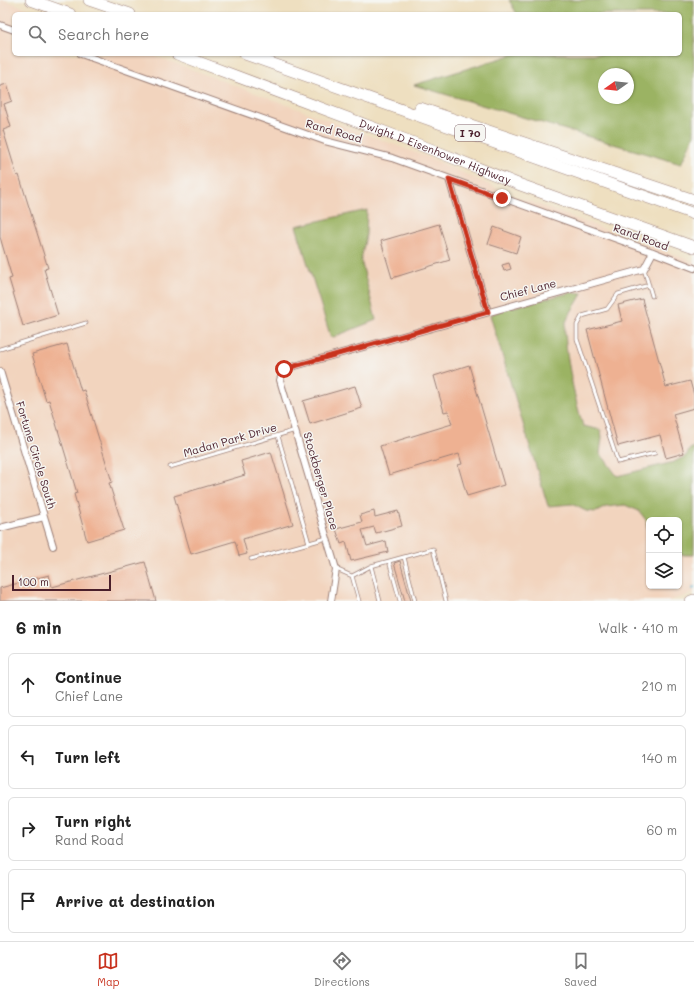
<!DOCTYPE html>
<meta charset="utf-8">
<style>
body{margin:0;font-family:Mali,sans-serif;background:#f6f6f6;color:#222}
.controls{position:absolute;right:12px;bottom:12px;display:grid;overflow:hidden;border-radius:6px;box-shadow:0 1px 3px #0004}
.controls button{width:36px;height:36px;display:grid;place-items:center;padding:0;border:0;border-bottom:1px solid #e0e0e0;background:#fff;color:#222;font:20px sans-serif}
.compass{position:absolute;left:598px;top:68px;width:36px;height:36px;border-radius:50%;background:#fff;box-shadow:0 1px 3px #0004;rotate:255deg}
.scale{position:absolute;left:12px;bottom:10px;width:99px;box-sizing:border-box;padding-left:4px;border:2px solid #4a1f2b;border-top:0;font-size:11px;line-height:14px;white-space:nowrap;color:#4a1f2b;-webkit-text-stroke:3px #f6f6f2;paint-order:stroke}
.stop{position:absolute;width:12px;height:12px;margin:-9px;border:3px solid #c8321e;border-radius:50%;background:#fff}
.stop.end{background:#c8321e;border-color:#fff;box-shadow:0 1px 4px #0008}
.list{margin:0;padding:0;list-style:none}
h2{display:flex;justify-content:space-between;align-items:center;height:52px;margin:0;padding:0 16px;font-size:17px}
h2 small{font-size:13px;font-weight:400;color:#767676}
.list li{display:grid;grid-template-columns:26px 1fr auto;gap:12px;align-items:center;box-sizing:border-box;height:64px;margin:0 8px 8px;padding:0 8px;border:1px solid #e0e0e0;border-radius:6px}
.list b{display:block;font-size:15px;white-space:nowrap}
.list p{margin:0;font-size:13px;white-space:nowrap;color:#767676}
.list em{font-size:13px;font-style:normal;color:#767676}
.icon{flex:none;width:22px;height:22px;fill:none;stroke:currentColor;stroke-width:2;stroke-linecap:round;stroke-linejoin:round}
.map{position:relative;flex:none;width:694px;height:601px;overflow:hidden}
.search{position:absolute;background:#fff;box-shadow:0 1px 3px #0004;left:12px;right:12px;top:12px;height:44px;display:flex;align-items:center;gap:10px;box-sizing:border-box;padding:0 14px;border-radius:6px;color:#767676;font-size:15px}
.sheet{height:340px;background:#fff}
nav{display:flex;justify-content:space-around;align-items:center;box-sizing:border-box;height:56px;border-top:1px solid #e0e0e0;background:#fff;font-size:11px;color:#767676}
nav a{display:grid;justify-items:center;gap:2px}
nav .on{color:#c8321e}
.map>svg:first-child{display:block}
</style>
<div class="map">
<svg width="694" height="601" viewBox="0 0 694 601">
<rect width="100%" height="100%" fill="#f6f6f2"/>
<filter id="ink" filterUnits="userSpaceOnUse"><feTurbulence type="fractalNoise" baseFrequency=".025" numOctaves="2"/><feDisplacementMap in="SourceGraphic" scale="8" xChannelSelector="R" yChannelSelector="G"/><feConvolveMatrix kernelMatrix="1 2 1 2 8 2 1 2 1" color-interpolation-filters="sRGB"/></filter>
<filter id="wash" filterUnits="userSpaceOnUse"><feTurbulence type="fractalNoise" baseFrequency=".012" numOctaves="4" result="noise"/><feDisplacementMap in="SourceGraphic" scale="16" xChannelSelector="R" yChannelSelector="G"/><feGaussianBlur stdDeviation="0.9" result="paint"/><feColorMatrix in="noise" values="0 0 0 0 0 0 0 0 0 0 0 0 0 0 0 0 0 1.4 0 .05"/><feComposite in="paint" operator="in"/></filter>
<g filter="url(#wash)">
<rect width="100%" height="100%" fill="#eedfc0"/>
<path fill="#f2d4be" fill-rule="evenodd" d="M0,0H4L43,14H14V54H150L430,158L514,196L694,262V593L668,601H0ZM649,520H679V586H649Z"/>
<path fill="#9bb364" stroke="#726948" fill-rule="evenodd" d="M509,0H694V135L681,164L414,85L515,54H680V14H517ZM604,74H628V98H604Z
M367,210L366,235L361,260L376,320L331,338L296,226Z
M573,292L582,293C577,305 568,313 565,326C564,331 566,339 566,344C569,372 575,399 583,426L601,430L602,437L600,454L604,458L617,476L674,462L686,456L690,449L694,447V555H679V520H649V536L646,520L639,511L625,505L606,507L596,512L586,511L572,504L548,506L490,315L501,310Z"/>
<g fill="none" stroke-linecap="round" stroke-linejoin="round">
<path stroke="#4cabcb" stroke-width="2" d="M693,589L694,587"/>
</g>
<g id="blocks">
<path fill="#eeb192" d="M7,84L12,101L4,104L11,127L3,130L17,176L19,175L48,268L44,269L58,315L23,326L9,279L12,278L0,237V86Z
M439,224L450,260L392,278L381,241Z
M494,227L521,237L516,253L488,244Z
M509,263L511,269L504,271L502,265Z
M642,299L666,387L690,381L694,395V408L673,414L684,453L666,458L660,435L618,446L587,330L622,321L618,305Z
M67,344L81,391L84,390L112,482L109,483L124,530L87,541L74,494L77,493L49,400L46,401L32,354Z
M469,365L504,485L467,496L458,465L462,464L459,454L389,475L380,446L452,424L448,411L444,412L434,376Z
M355,386L362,408L310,424L303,401Z
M271,452L293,524L243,539L247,554L239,556L235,541L191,554L174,496L245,475L241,461Z
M374,511L375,517L398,511L402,526L376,533L374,527L362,530L367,546L386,541L388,552L351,561L346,542L341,544L336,529L362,522L360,515Z
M400,561L411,601H405L394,563Z
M145,562L156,601H0V588L49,575L52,587Z"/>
</g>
</g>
<g filter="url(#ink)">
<use href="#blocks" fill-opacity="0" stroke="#9c7f76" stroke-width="1"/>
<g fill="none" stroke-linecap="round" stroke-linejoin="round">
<defs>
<path id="lane" d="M644,269L652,296
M649,285L618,294L607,309L582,316L577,325V339L618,462L655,453
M0,349L86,323
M278,436L309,543L327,538
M170,467L296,430
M404,557L415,601
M251,559L309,543
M389,561L400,601
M336,569L352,576L359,601
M352,576L371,566
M380,601L371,566L433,549L446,601"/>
<path id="street" d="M0,25L14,30
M81,54L325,141L392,158L653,252L694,268
M449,179L488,312
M0,371L53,546
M0,528L44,517
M331,601L336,569L280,380L284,369L644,269L653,252"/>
<g id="highway">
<path d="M31,0L70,14"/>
<path d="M89,0L130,14"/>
<path id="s1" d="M177,54L433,150L518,184L694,247"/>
<path d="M245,54L694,214"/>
<path d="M420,108L694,200"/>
<path d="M691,601L694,600"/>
</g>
</defs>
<use href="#lane" stroke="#9c7f76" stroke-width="4.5"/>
<use href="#street" stroke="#9c7f76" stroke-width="8"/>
<use href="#highway" stroke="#9c7f76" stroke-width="12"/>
<use href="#lane" stroke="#fff" stroke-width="3"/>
<use href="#street" stroke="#fff" stroke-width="6"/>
<use href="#highway" stroke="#fff" stroke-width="11"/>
</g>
</g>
<g fill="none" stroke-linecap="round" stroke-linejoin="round" filter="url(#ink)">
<path stroke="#c8321e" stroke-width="5" d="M284,369L488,312L449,179L502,198"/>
</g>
<g text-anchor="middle" stroke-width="3" stroke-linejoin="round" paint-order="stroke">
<rect fill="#f6f6f2" stroke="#7e6067" stroke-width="1" x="455" y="125" width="30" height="16" rx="3"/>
<g font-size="10" font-weight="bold" fill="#4a1f2b">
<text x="470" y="137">I 70</text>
</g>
<g font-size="11" fill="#4a1f2b" stroke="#f6f6f2">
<text transform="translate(334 131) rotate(16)" y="4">Rand Road</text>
<text dy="4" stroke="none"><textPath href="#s1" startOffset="276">Dwight D Eisenhower Highway</textPath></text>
<text transform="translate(641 237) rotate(20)" y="4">Rand Road</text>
<text transform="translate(528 290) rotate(-15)" y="4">Chief Lane</text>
<text transform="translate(230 440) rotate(-16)" y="4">Madan Park Drive</text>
<text transform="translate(36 455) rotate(73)" y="4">Fortune Circle South</text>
<text transform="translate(321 481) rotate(74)" y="4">Stockberger Place</text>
</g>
</g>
</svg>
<div class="controls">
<button><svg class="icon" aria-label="locate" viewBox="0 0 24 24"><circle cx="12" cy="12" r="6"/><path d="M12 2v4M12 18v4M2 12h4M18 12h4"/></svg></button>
<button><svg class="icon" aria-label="layers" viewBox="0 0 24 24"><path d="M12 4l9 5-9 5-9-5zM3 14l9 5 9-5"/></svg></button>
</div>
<svg class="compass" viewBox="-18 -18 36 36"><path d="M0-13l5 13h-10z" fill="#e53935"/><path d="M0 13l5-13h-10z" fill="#767676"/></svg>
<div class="scale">100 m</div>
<div class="stop" style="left:284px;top:369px"></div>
<div class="stop end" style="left:502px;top:198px"></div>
<div class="search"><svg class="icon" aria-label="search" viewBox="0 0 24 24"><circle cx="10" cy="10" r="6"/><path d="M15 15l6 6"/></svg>Search here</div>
</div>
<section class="sheet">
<h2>6 min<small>Walk · 410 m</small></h2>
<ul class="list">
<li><svg class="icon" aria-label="ahead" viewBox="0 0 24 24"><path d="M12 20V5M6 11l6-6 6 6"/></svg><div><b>Continue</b><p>Chief Lane</p></div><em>210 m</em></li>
<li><svg class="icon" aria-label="left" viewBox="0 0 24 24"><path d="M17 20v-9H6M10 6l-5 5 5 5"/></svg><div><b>Turn left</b></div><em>140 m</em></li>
<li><svg class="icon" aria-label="right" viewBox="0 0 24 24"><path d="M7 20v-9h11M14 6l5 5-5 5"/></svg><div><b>Turn right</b><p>Rand Road</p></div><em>60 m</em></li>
<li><svg class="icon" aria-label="arrive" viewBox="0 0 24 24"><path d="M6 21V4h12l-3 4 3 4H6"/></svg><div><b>Arrive at destination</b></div></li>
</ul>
</section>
<nav>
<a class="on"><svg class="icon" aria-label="map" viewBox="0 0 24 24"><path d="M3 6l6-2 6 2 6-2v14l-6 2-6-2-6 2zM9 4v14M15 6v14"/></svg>Map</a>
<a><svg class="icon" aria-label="directions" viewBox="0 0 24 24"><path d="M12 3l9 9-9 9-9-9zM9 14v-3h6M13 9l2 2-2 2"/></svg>Directions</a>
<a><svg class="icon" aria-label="saved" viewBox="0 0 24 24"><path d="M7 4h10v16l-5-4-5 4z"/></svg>Saved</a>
</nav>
